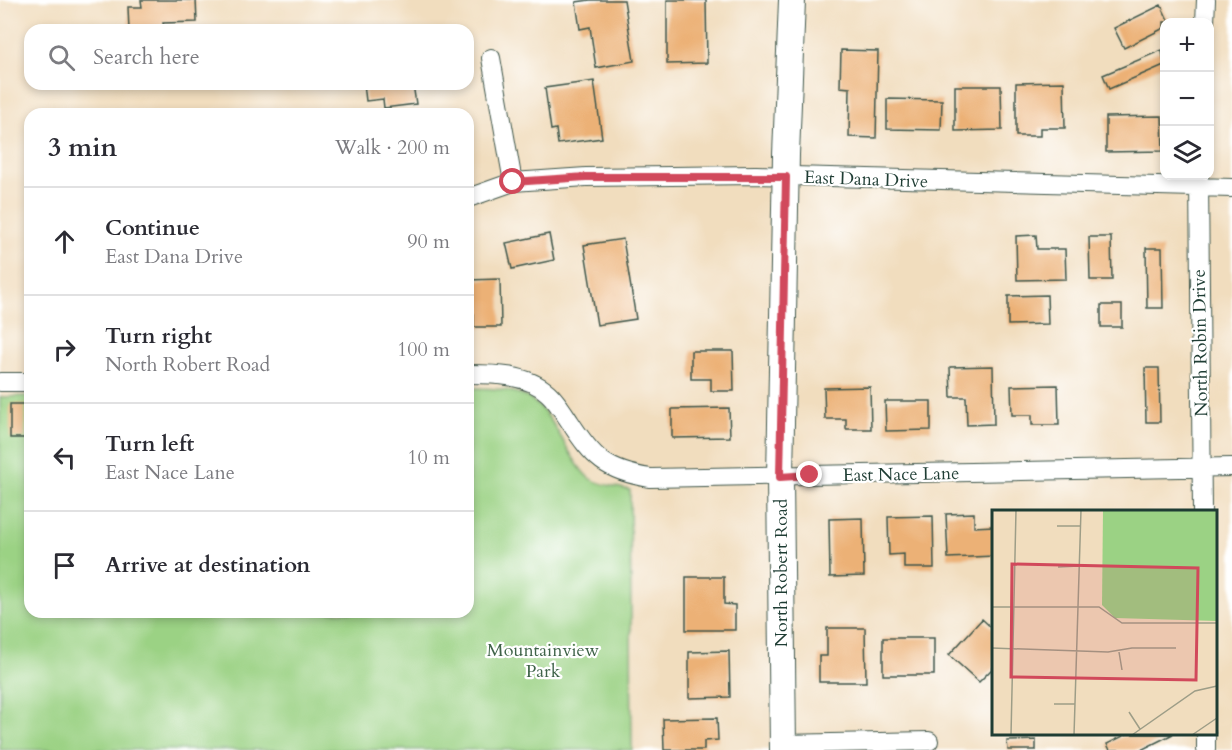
<!DOCTYPE html>
<meta charset="utf-8">
<style>
body{margin:0;font-family:Cardo,serif;background:#f2f2f3;color:#2b2b33}
.controls{position:absolute;right:18px;top:18px;display:grid;overflow:hidden;border-radius:12px;box-shadow:0 3px 9px #0003}
.controls button{width:54px;height:54px;display:grid;place-items:center;padding:0;border:0;border-bottom:2px solid #e1e1e2;background:#fff;color:#2b2b33;font:30px sans-serif}
.stop{position:absolute;width:18px;height:18px;margin:-14px;border:4px solid #d1495b;border-radius:50%;background:#fff}
.stop.end{background:#d1495b;border-color:#fff;box-shadow:0 2px 6px #0008}
.list{margin:0;padding:0;list-style:none}
h2{display:flex;justify-content:space-between;align-items:center;height:78px;margin:0;padding:0 24px;font-size:26px}
h2 small{font-size:20px;font-weight:400;color:#7c7c81}
.list li{display:grid;grid-template-columns:39px 1fr auto;gap:18px;align-items:center;box-sizing:border-box;height:108px;padding:0 24px;border-top:2px solid #e1e1e2}
.list b{display:block;font-size:22px;white-space:nowrap}
.list p{margin:0;font-size:20px;white-space:nowrap;color:#7c7c81}
.list em{font-size:20px;font-style:normal;color:#7c7c81}
.icon{flex:none;width:33px;height:33px;fill:none;stroke:currentColor;stroke-width:2;stroke-linecap:round;stroke-linejoin:round}
.map{position:relative;flex:none;width:1232px;height:750px;overflow:hidden}
.search{position:absolute;background:#fff;box-shadow:0 3px 9px #0003;left:24px;top:24px;width:450px;height:66px;display:flex;align-items:center;gap:15px;box-sizing:border-box;padding:0 21px;border-radius:18px;color:#7c7c81;font-size:22px}
.panel{position:absolute;background:#fff;box-shadow:0 3px 9px #0003;left:24px;top:108px;width:450px;height:510px;border-radius:18px}
.map>svg:first-child{display:block}
</style>
<div class="map">
<svg width="1232" height="750" viewBox="0 0 1232 750">
<rect width="100%" height="100%" fill="#fff"/>
<filter id="ink" filterUnits="userSpaceOnUse"><feTurbulence type="fractalNoise" baseFrequency=".0167" numOctaves="2"/><feDisplacementMap in="SourceGraphic" scale="12" xChannelSelector="R" yChannelSelector="G"/><feConvolveMatrix kernelMatrix="1 2 1 2 8 2 1 2 1" color-interpolation-filters="sRGB"/></filter>
<filter id="wash" filterUnits="userSpaceOnUse"><feTurbulence type="fractalNoise" baseFrequency=".008" numOctaves="4" result="noise"/><feDisplacementMap in="SourceGraphic" scale="24" xChannelSelector="R" yChannelSelector="G"/><feGaussianBlur stdDeviation="1.35" result="paint"/><feColorMatrix in="noise" values="0 0 0 0 0 0 0 0 0 0 0 0 0 0 0 0 0 1.4 0 .05"/><feComposite in="paint" operator="in"/></filter>
<g filter="url(#wash)">
<rect width="100%" height="100%" fill="#f1ddbe"/>
<path fill="#9bd284" stroke="#5d885c" stroke-width="1.5" d="M468,388C527,388 539,396 567,448C573,457 580,471 589,478C599,485 618,487 630,490L632,750H0V397L30,396V612H468Z"/>
<g id="blocks">
<path fill="#ecb176" d="M141,0H196L197,22L163,23L164,30H129L128,7H142Z
M590,0H624L634,61L596,68L590,27L580,29L576,2Z
M667,0H706L707,63L667,64Z
M1161,5L1169,22H1164V28L1124,48L1114,28Z
M841,50L878,51L876,138L849,137L850,88L840,87Z
M1162,50L1164,65L1109,89L1103,75Z
M594,81L602,138L558,144L556,129L551,130L545,88Z
M1064,82L1065,128H1040V136H1016V83Z
M364,84H413L416,104L384,108L383,99L366,101Z
M955,86H1001L1002,130L955,131Z
M887,99L942,100L941,130L887,129Z
M343,110V114H293V111Z
M1162,116L1163,151L1106,152V117Z
M549,234L554,260L512,269L506,243Z
M1036,235L1037,249H1065L1066,279L1017,280L1016,236Z
M1089,237H1111L1112,280H1090Z
M623,239L636,319L597,325L584,245Z
M1146,248H1162L1163,308H1147Z
M500,279L501,327H474V314H468V280Z
M1047,295L1048,324L1008,325V296Z
M1101,305H1122V327H1101Z
M691,351H733L734,391H711V379H691Z
M993,366L994,424L967,425L966,397H951L950,367Z
M1145,368H1159L1160,422H1146Z
M1058,385L1059,425H1032V415H1012L1011,386Z
M870,387L871,429H846V419H825L824,388Z
M885,401H931V430L886,431Z
M10,404H25V438H10Z
M729,408L730,437L672,438V409Z
M974,513V527L994,526V556L948,558L946,514Z
M933,516L934,568H904V554L889,555L888,517Z
M863,518L864,576L830,577L829,519Z
M686,577H724V604L735,605V630H686Z
M982,619L994,630V667L979,682L949,655Z
M827,628H865L866,682H819V656H827Z
M883,638H934V675H883Z
M729,651L730,697L689,698V652Z
M717,718L718,740L704,741V750H664L663,719Z
M1127,734H1173L1141,750H1110L1107,744Z
M1036,740V750H1008L1007,741Z"/>
</g>
</g>
<g filter="url(#ink)">
<use href="#blocks" fill-opacity="0" stroke="#3e5549" stroke-width="1.5"/>
<g fill="none" stroke-linecap="round" stroke-linejoin="round">
<defs>
<path id="minor" d="M1205,22L1206,0
M491,58L513,182
M1199,177L1202,512
M468,198L513,182L586,177L756,175L1232,188
M468,374C494,374 527,374 548,393C556,400 564,413 570,422C593,458 606,471 650,478L1232,467
M0,382H30
M1206,734V750
M783,744L929,741"/>
<path id="secondary" d="M783,750L780,477L786,155L792,0"/>
</defs>
<use href="#minor" stroke="#3e5549" stroke-width="20"/>
<use href="#secondary" stroke="#3e5549" stroke-width="28"/>
<use href="#minor" stroke="#fff" stroke-width="18"/>
<use href="#secondary" stroke="#fff" stroke-width="26"/>
</g>
</g>
<g fill="none" stroke-linecap="round" stroke-linejoin="round" filter="url(#ink)">
<path stroke="#d1495b" stroke-width="8" d="M513,182L586,177H786L780,477L810,475"/>
</g>
<g text-anchor="middle" stroke-width="4.5" stroke-linejoin="round" paint-order="stroke">
<g font-size="18" fill="#1f3d34" stroke="#fff">
<text transform="translate(866 179) rotate(2)" y="6">East Dana Drive</text>
<text transform="translate(1200 343) rotate(-91)" y="6">North Robin Drive</text>
<text transform="translate(901 474) rotate(-1)" y="6">East Nace Lane</text>
<text transform="translate(781 573) rotate(-90)" y="6">North Robert Road</text>
</g>
<g font-size="18" fill="#3e6248" stroke="#fff">
<text x="543" y="656">Mountainview<tspan x="543" dy="21">Park</tspan></text>
</g>
</g>
<g transform="translate(992 510)">
<rect width="225" height="225" fill="#f1ddbe"/>
<path d="M111,0H225V111L123,108L110,95Z" fill="#9bd284"/>
<path fill="none" stroke="#9d9d87" stroke-width="1.5" d="M65,16H88M66,57L87,56M0,97H107L130,113H225M0,138L116,142L140,138H184M127,142L130,160M62,194H83M137,202L148,219M19,225L24,0M82,225L89,0M140,225L203,181L225,176M200,225L225,208"/>
<path fill="#d1495b" fill-opacity="0.15" stroke="#d1495b" stroke-width="3" d="M20,54L206,58L204,170L19,167Z"/>
<rect width="225" height="225" fill="none" stroke="#1f3d34" stroke-width="3"/>
</g>
</svg>
<div class="controls">
<button>+</button>
<button>−</button>
<button><svg class="icon" aria-label="layers" viewBox="0 0 24 24"><path d="M12 4l9 5-9 5-9-5zM3 14l9 5 9-5"/></svg></button>
</div>
<div class="stop" style="left:513px;top:182px"></div>
<div class="stop end" style="left:810px;top:475px"></div>
<div class="search"><svg class="icon" aria-label="search" viewBox="0 0 24 24"><circle cx="10" cy="10" r="6"/><path d="M15 15l6 6"/></svg>Search here</div>
<section class="panel">
<h2>3 min<small>Walk · 200 m</small></h2>
<ul class="list">
<li><svg class="icon" aria-label="ahead" viewBox="0 0 24 24"><path d="M12 20V5M6 11l6-6 6 6"/></svg><div><b>Continue</b><p>East Dana Drive</p></div><em>90 m</em></li>
<li><svg class="icon" aria-label="right" viewBox="0 0 24 24"><path d="M7 20v-9h11M14 6l5 5-5 5"/></svg><div><b>Turn right</b><p>North Robert Road</p></div><em>100 m</em></li>
<li><svg class="icon" aria-label="left" viewBox="0 0 24 24"><path d="M17 20v-9H6M10 6l-5 5 5 5"/></svg><div><b>Turn left</b><p>East Nace Lane</p></div><em>10 m</em></li>
<li><svg class="icon" aria-label="arrive" viewBox="0 0 24 24"><path d="M6 21V4h12l-3 4 3 4H6"/></svg><div><b>Arrive at destination</b></div></li>
</ul>
</section>
</div>
